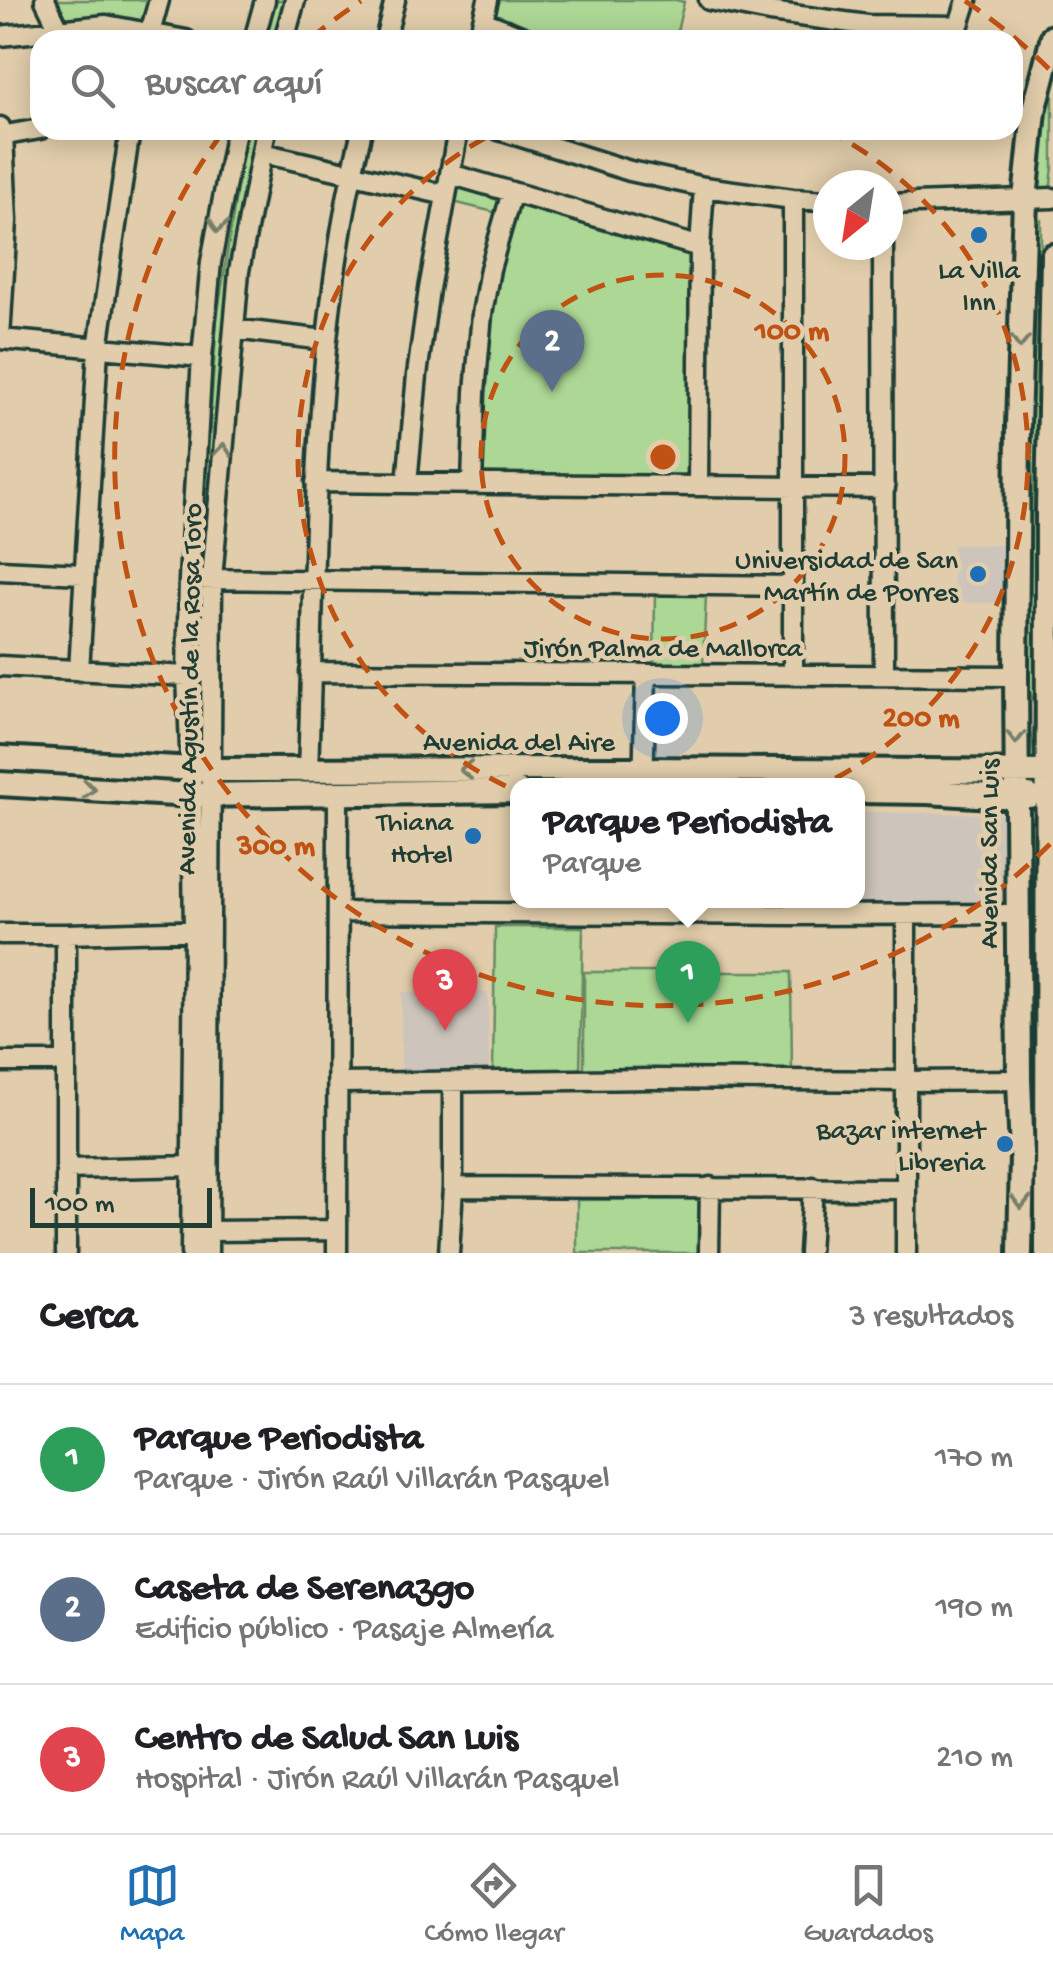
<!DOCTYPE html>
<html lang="es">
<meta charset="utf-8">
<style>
body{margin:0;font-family:"Gochi Hand",sans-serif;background:#f2f2f2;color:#202124}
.compass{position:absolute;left:813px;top:170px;width:90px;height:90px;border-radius:50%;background:#fff;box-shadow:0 5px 25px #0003;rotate:210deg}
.scale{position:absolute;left:30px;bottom:25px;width:182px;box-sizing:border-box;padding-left:10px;border:5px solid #1f3d34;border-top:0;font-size:28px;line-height:35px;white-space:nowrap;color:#1f3d34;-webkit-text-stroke:8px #e1cdab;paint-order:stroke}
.you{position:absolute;left:662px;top:718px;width:35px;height:35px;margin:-25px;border:8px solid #fff;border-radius:50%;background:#1a73e8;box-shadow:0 0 0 15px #1a73e833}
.badge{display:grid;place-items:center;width:65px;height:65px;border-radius:50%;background:#1f6fb2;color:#fff;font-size:32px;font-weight:700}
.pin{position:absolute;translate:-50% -82px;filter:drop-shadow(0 2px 5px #0008)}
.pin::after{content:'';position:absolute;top:52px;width:35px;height:30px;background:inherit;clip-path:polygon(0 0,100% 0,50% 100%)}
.popup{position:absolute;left:510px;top:778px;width:355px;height:130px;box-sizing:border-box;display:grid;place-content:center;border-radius:20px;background:#fff;filter:drop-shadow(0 2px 8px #0005);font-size:32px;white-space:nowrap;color:#757577}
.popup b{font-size:38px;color:#202124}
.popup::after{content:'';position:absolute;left:50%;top:100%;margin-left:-20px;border:20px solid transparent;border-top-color:#fff}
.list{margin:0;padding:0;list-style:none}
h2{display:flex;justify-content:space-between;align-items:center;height:130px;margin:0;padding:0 40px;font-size:42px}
h2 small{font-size:32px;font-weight:400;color:#757577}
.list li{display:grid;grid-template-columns:65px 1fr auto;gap:30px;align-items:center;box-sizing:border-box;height:150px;padding:0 40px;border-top:2px solid #e0e0e0}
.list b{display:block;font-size:38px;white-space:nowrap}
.list p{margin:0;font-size:32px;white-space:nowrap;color:#757577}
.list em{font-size:32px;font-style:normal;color:#757577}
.icon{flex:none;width:55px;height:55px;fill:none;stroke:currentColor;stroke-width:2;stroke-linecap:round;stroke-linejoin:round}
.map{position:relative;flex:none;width:1053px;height:1253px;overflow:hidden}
.search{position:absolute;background:#fff;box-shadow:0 5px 25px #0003;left:30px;right:30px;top:30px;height:110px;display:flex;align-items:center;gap:25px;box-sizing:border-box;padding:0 35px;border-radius:30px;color:#757577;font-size:38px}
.sheet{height:580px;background:#fff}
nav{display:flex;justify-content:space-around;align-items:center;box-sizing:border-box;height:140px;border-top:2px solid #e0e0e0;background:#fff;font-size:28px;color:#757577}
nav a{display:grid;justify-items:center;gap:5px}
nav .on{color:#1f6fb2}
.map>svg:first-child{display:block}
</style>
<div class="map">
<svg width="1053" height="1253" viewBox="0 0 1053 1253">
<rect width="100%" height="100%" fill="#e1cdab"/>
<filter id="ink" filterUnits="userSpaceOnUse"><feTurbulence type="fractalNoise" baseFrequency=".01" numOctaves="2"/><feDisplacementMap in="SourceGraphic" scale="20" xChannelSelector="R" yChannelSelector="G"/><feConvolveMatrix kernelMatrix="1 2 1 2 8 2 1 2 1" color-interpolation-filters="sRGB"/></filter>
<g filter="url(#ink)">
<path fill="#cdc5bb" d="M953,545H1004V603H953Z
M858,812L1007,814L1006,905L655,901L858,900Z
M401,992H488L489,1071L401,1070Z"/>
<path fill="#add795" stroke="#668a64" stroke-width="2.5" d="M53,0H152L145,24L106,18L62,19Z
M276,0H290L280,40H265Z
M496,0H676L684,2L675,40H540L491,23Z
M1053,53V167L1050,193L1029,194Z
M246,130H263L210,561L201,562L217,319Z
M452,180L507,195L502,214L449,201Z
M514,196L691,248V487L476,484L482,335Z
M1031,219L1041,220V758H1030L1036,709L1029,689Z
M655,593L706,595L703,666L654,665Z
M196,600L208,601L206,752H200V687L194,676Z
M1004,777L1002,785L656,786V779Z
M1027,818H1037L1039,973L1028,972Z
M495,927H583L580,1073L493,1072Z
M584,972H791L792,1074H584Z
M1040,998L1042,1144H1030L1028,999Z
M704,1199L701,1253H577V1200Z"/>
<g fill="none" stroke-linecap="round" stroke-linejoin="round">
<defs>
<path id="minor" d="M45,0L59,29
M709,0L770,12L867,25L958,26
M483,21L531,40
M0,36L106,25L186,40
M148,40L159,0
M254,40L265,0
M284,40L295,0
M385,40L395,0
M478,40L488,0
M954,40L967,0
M0,127L3,135L7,221L0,338
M499,130L630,171L704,187L793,199L828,201
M0,136L40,129
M262,153L446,195
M450,174L700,247
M888,204L1053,198
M883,245L884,675
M234,329L325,340
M0,339L202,357
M316,482L885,488
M407,483L417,375L429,289L458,130
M472,484L475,392L482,314L490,269L512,192
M698,486L700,247L704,187
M0,570L83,574
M203,579L793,586
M0,666L187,676
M79,671L98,348L130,130
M310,672L1016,676
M793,675V199
M308,771C316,557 310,340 362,130
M643,786L646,674
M338,912L795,915L1018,914
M906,915V1253
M0,934H66L204,930
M66,934V1253
M0,1062H65
M338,1083L652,1079L907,1081L1019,1080
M66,1169L193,1166
M453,1187L905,1189
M209,1231L337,1230
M191,1253L194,931L192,795L187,676L189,579L202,357L211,262L236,130
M208,1253L212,579L239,271L266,130
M337,1253L338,791
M449,1253L453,1187V1082
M709,1253L710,1187
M809,1253L813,1187"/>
<path id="major" d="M0,758L211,770L643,769L1053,772
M0,784L192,795L518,791
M858,791L927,792L993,796H1029
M1020,1253L1022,1155L1019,1080L1016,676L1018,425L1025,199L1034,111L1053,37
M1047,1253L1048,510L1053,256"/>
</defs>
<use href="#minor" stroke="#1f3d34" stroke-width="25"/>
<use href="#major" stroke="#1f3d34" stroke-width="30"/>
<use href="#minor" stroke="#e1cdab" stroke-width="18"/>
<use href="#major" stroke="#e1cdab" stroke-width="22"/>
</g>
<defs><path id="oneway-chevron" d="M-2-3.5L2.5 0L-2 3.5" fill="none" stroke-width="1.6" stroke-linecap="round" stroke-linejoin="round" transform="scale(2.5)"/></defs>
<g stroke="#767e6a">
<use href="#oneway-chevron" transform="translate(218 226) rotate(100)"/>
<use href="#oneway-chevron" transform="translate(1020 342) rotate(92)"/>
<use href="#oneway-chevron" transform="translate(223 450) rotate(-85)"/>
<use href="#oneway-chevron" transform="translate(1016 737) rotate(90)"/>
<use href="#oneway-chevron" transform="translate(466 770) rotate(180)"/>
<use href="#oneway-chevron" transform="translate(89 789) rotate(3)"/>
<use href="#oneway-chevron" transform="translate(1021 1202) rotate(91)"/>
</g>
</g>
<g fill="none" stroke="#c05314" stroke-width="5" stroke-dasharray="18 12">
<circle cx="663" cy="457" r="182"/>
<path d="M826 130A365 365 0 1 1 500 130"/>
<path d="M1050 844A547 547 0 0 1 223 132M311 38A547 547 0 0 1 361 1M965 1A547 547 0 0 1 1050 70"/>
</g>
<g fill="#1f6fb2" stroke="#e1cdab" stroke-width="4">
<circle cx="979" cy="235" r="10"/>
<circle cx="978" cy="574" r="10"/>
<circle cx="473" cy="836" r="10"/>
<circle cx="1005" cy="1144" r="10"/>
</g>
<g text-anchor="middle" stroke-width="9" stroke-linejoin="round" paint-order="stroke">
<g font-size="28" fill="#1f3d34" stroke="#e1cdab" text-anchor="end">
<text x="979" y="278" text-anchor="middle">La Villa<tspan x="979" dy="32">Inn</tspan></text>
<text x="958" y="568">Universidad de San<tspan x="958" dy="32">Martín de Porres</tspan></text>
<text x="453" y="830">Thiana<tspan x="453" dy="32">Hotel</tspan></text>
<text x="985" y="1138">Bazar internet<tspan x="985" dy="32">Libreria</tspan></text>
</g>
<g font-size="28" fill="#1f3d34" stroke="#e1cdab">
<text x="663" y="656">Jirón Palma de Mallorca</text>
<text transform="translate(187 689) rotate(-89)" y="10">Avenida Agustín de la Rosa Toro</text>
<text x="519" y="750">Avenida del Aire</text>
<text transform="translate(987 854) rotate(-90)" y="10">Avenida San Luis</text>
</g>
</g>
<circle cx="663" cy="457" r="15" fill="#c05314" stroke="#e1cdab" stroke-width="5"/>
<g font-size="30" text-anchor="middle" font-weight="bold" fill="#c05314" stroke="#e1cdab" stroke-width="9" stroke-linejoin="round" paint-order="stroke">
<text x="792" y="339">100 m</text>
<text x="921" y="726">200 m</text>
<text x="276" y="854">300 m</text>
</g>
</svg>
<svg class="compass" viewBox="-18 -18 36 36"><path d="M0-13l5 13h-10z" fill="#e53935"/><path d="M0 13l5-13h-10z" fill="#757577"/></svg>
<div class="scale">100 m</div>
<div class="you"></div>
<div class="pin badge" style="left:688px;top:1023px;background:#2e9e5b">1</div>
<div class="popup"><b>Parque Periodista</b>Parque</div>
<div class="pin badge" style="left:552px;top:392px;background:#5c6f8a">2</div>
<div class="pin badge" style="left:445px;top:1031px;background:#e0444e">3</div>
<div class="search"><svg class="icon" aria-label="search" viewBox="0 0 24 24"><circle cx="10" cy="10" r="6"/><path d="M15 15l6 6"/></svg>Buscar aquí</div>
</div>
<section class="sheet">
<h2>Cerca<small>3 resultados</small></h2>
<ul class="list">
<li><span class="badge" style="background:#2e9e5b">1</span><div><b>Parque Periodista</b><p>Parque · Jirón Raúl Villarán Pasquel</p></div><em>170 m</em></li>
<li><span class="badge" style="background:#5c6f8a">2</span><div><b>Caseta de Serenazgo</b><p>Edificio público · Pasaje Almería</p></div><em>190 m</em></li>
<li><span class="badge" style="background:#e0444e">3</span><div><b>Centro de Salud San Luis</b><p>Hospital · Jirón Raúl Villarán Pasquel</p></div><em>210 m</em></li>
</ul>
</section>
<nav>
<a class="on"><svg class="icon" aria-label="map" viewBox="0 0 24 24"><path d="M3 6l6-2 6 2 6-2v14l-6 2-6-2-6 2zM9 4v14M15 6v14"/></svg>Mapa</a>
<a><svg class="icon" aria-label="directions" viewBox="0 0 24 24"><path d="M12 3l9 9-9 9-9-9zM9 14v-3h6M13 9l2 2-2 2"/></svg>Cómo llegar</a>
<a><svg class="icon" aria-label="saved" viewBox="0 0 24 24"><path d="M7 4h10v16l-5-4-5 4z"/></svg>Guardados</a>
</nav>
